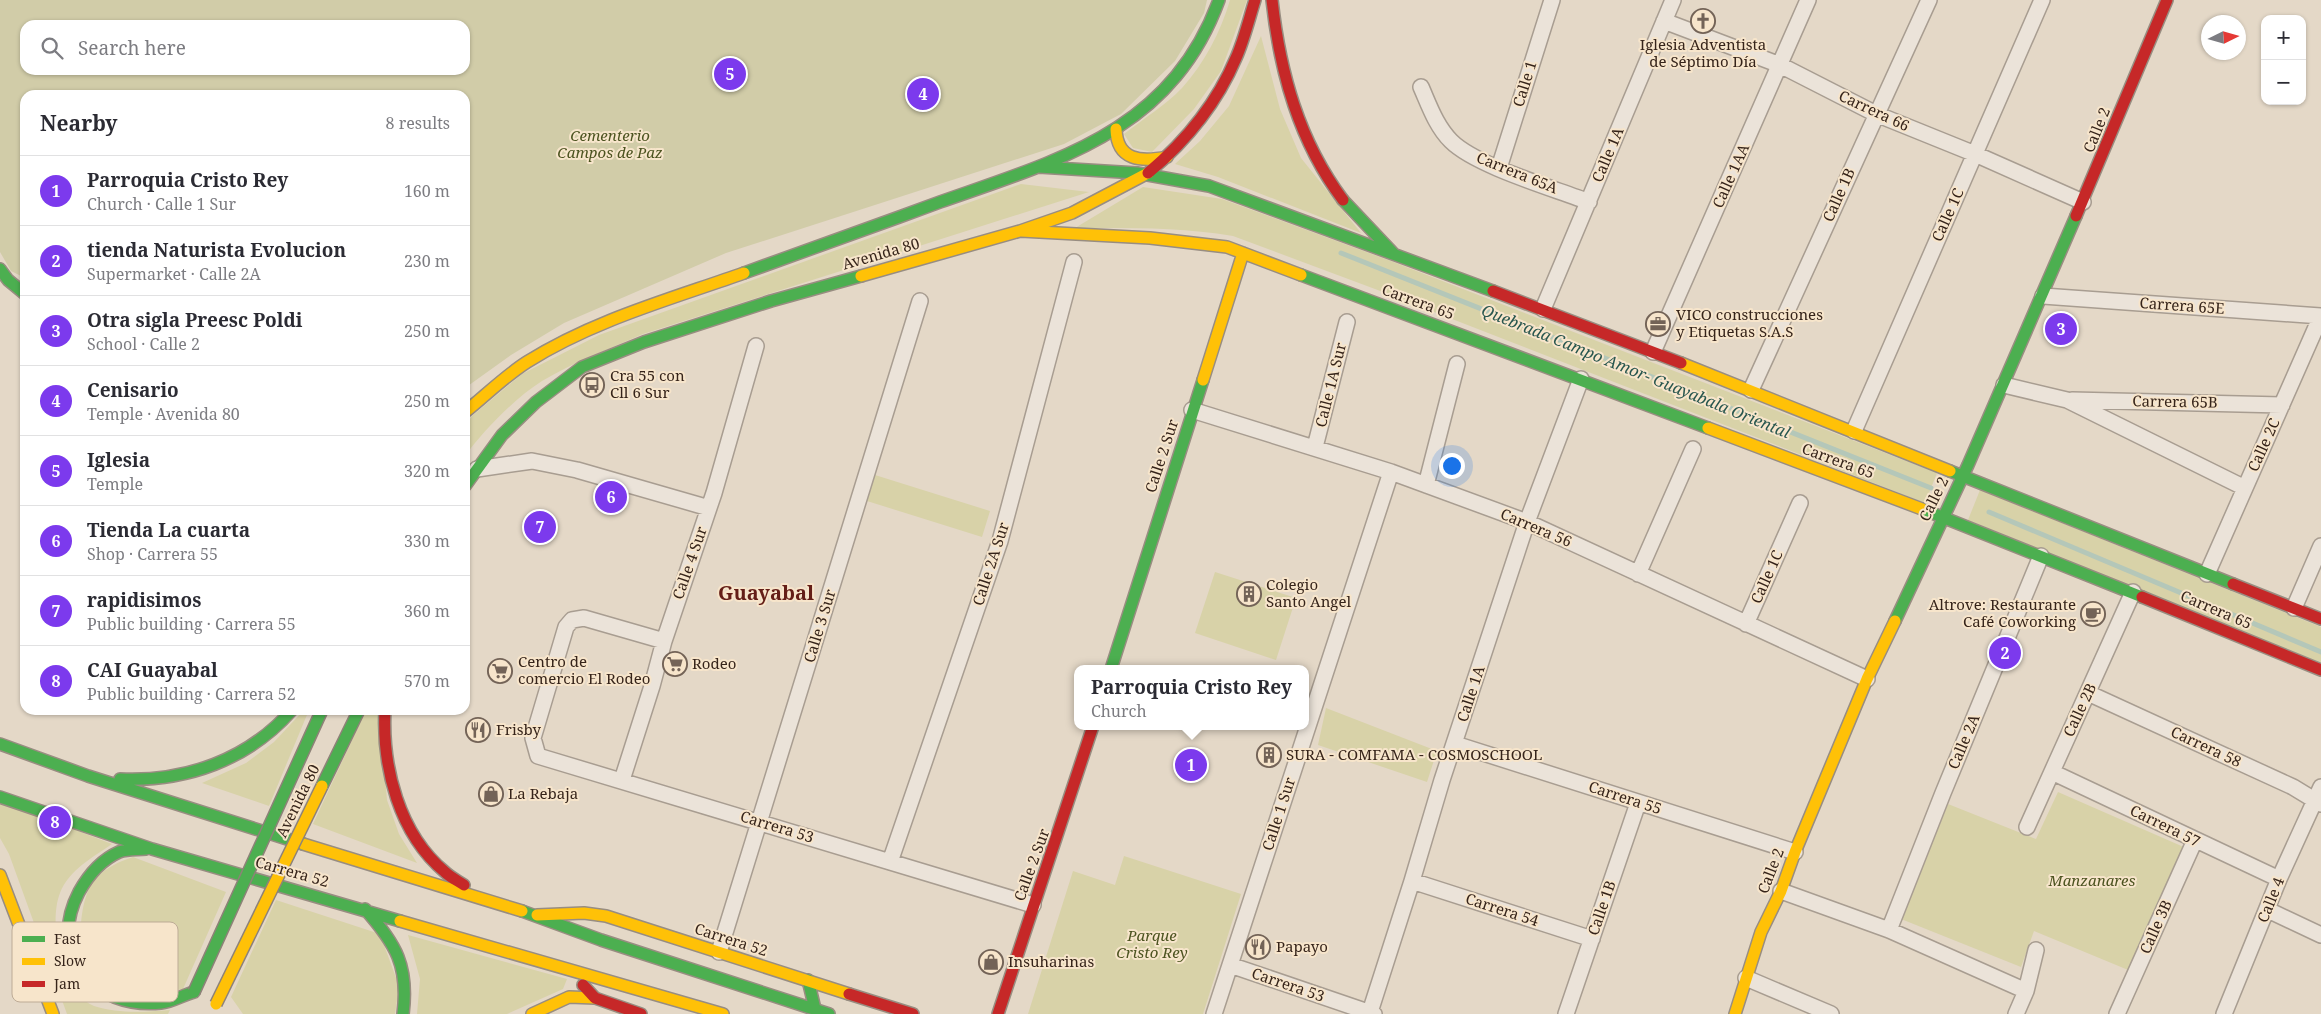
<!DOCTYPE html>
<meta charset="utf-8">
<style>
body{margin:0;font-family:"Noto Serif",serif;background:#f7f7f7;color:#2b2b33}
.controls{position:absolute;right:15px;top:15px;display:grid;overflow:hidden;border-radius:10px;box-shadow:0 1px 4px #0004}
.controls button{width:45px;height:45px;display:grid;place-items:center;padding:0;border:0;border-bottom:1px solid #e1e1e2;background:#fff;color:#2b2b33;font:25px sans-serif}
.compass{position:absolute;left:2201px;top:15px;width:45px;height:45px;border-radius:50%;background:#fff;box-shadow:0 1px 4px #0004;rotate:85deg}
.you{position:absolute;left:1451px;top:465px;width:18px;height:18px;margin:-12px;border:4px solid #fff;border-radius:50%;background:#1a73e8;box-shadow:0 0 0 8px #1a73e833}
.badge{display:grid;place-items:center;width:32px;height:32px;border-radius:50%;background:#7c3aed;color:#fff;font-size:16px;font-weight:700}
.pin{position:absolute;translate:-50% -50%;border:2px solid #fff;box-shadow:0 1px 5px #0006}
.popup{position:absolute;left:1074px;top:665px;width:235px;height:65px;box-sizing:border-box;display:grid;place-content:center;border-radius:10px;background:#fff;filter:drop-shadow(0 1px 4px #0005);font-size:16px;white-space:nowrap;color:#7c7c81}
.popup b{font-size:19px;color:#2b2b33}
.popup::after{content:'';position:absolute;left:50%;top:100%;margin-left:-10px;border:10px solid transparent;border-top-color:#fff}
.list{margin:0;padding:0;list-style:none}
h2{display:flex;justify-content:space-between;align-items:center;height:65px;margin:0;padding:0 20px;font-size:21px}
h2 small{font-size:16px;font-weight:400;color:#7c7c81}
.list li{display:grid;grid-template-columns:32px 1fr auto;gap:15px;align-items:center;box-sizing:border-box;height:70px;padding:0 20px;border-top:1px solid #e1e1e2}
.list b{display:block;font-size:19px;white-space:nowrap}
.list p{margin:0;font-size:16px;white-space:nowrap;color:#7c7c81}
.list em{font-size:16px;font-style:normal;color:#7c7c81}
.icon{flex:none;width:28px;height:28px;fill:none;stroke:currentColor;stroke-width:2;stroke-linecap:round;stroke-linejoin:round}
.map{position:relative;flex:none;width:2321px;height:1014px;overflow:hidden}
.search{position:absolute;background:#fff;box-shadow:0 1px 4px #0004;left:20px;top:20px;width:450px;height:55px;display:flex;align-items:center;gap:12px;box-sizing:border-box;padding:0 18px;border-radius:15px;color:#7c7c81;font-size:19px}
.panel{position:absolute;background:#fff;box-shadow:0 1px 4px #0004;left:20px;top:90px;width:450px;height:625px;border-radius:15px}
.map>svg:first-child{display:block}
</style>
<div class="map">
<svg width="2321" height="1014" viewBox="0 0 2321 1014">
<rect width="100%" height="100%" fill="#e4d8c7"/>
<path fill="#d8d2a8" d="M1230,0H1247L1221,71L1194,109L1152,152L1133,148L1124,134C1143,119 1166,105 1182,88C1204,64 1221,31 1230,0Z
M1261,36L1280,109L1301,158L1361,233L1218,177L1175,164L1200,141L1229,106Z
M1021,184L1089,192L643,334C609,349 574,362 542,381C515,398 484,430 465,456V426L472,416L522,374L599,335Z
M1143,187L1222,199L1391,261L1937,473L1925,503L1375,289L1233,236C1181,227 1128,228 1075,228Z
M875,475L990,511L982,537L867,501Z
M1980,490L2321,627V663L1968,520Z
M1215,572L1296,598L1276,660L1195,633Z
M1326,708L1437,751L1427,782L1318,745Z
M304,710H309L269,806L202,783L246,763L274,742Z
M366,710H379L387,800L399,834L417,863L313,824Z
M2058,792L2186,848L2133,972L2034,931L2021,967L1901,919L1948,804L2036,839Z
M0,801L112,844C93,857 69,870 60,893C48,923 61,993 94,1006C119,1014 144,1012 170,1010L168,1014H67L9,854L0,838Z
M1124,856L1241,894L1203,1014H1028L1073,871L1115,885Z
M133,857L226,892L183,989C171,991 140,999 130,995C113,990 94,977 86,961C76,943 81,896 94,880C105,868 118,862 133,857Z
M276,900L380,934L399,986L395,1014H243L231,997Z
M408,935L567,979L563,989L507,1014H417L420,979Z"/>
<path fill="#d1cca8" fill-rule="evenodd" d="M0,0H1207L1204,13L1175,61L1121,114L1064,144L726,253L564,323L511,355L465,388V95H25V278L11,271L0,252ZM25,25H465V70H25Z"/>
<g fill="none" stroke-linecap="round" stroke-linejoin="round">
<path stroke="#b4c7b9" stroke-width="5" d="M1341,253L1931,488
M1989,512L2321,652"/>
<defs>
<path id="street" d="M1664,21L1780,65L1876,114L1975,154L2083,202
M1421,87C1429,105 1436,126 1451,141C1476,166 1553,188 1589,202
M1499,168L1552,0
M2043,296L2321,316
M1543,309L1673,0
M1653,352L1808,0
M2004,385L2067,400L2245,488
M1751,390L1929,0
M2072,400L2282,405
M1192,410L1391,472L1527,522L1867,679
M1854,431L2042,0
M1315,447L1347,322
M477,469L532,461L577,470L709,508
M1426,485L1457,364
M1638,574L1693,449
M2207,574L2321,316
M2294,608L2321,546
M1746,624L1800,503
M664,641L584,618L572,620L566,627L533,738L538,756L1033,905
M2088,693L2293,787L2321,804
M1455,744L1795,852
M2052,772L2279,879
M622,780L652,686L664,641L714,493L756,346
M2027,827L2133,592
M890,862L1000,541L1074,262
M1412,881L1592,939
M1781,891L1889,930L2026,991
M2268,910L2321,935
M1889,930L1943,793L2041,556
M719,952L920,301
M1230,965L1374,1014
M1746,978L1831,1014
M1370,1012L1412,881L1442,780L1527,522L1581,379
M1214,1014L1391,472
M1566,1014L1638,803
M2016,1014L2026,991L2036,950
M2117,1014L2195,840
M2224,1014L2279,879L2321,787"/>
<path id="fast" d="M1039,167L1137,173L1209,186L1493,291
M1343,200L1394,254
M0,269L8,280L25,294
M744,273C810,249 875,226 940,202C1059,160 1171,131 1219,0
M1301,275L1708,428
M1950,471L2233,584
M465,486L502,435L536,402L582,367L644,342L771,301L861,276
M1922,509L2142,597
M1895,621L1968,465L2076,216
M1111,669L1203,380
M0,744L88,776L303,844
M120,779C186,782 248,760 292,710
M0,797L152,849L400,921
M146,849C137,850 128,849 119,852C101,860 89,874 79,892C46,955 94,1010 161,1003C172,1002 183,995 194,992
M365,909C396,944 409,966 403,1014
M522,911L601,940L829,1014
M808,980L815,1009"/>
<path id="slow" d="M1116,129C1117,161 1141,162 1167,157
M1021,231L1150,238L1227,247L1301,275
M861,276L1020,231L1072,213L1148,173
M1681,363L1950,471
M1203,380L1243,253
M465,412C485,396 505,376 527,362C594,320 671,299 744,273
M1708,428L1922,509
M303,844L522,911
M0,875L53,1014
M537,915L584,913L606,916L849,994
M400,921L723,1014
M532,1014L569,997L595,998
M1735,1014L1761,932L1781,891L1795,852L1867,679L1895,621"/>
<path id="jam" d="M1272,0C1280,73 1299,141 1343,200
M1148,173C1185,142 1217,103 1236,58C1244,40 1249,19 1255,0
M2076,216L2167,0
M1493,291L1681,363
M2233,584L2321,619
M2142,597L2321,670
M385,710C382,767 399,834 445,872C450,877 458,881 464,885
M583,985L595,998L641,1014
M849,994L913,1014
M998,1014L1093,726"/>
</defs>
<use href="#street" stroke="#a89d91" stroke-width="18"/>
<use href="#fast" stroke="#988d81" stroke-width="14"/>
<use href="#slow" stroke="#988d81" stroke-width="14"/>
<use href="#jam" stroke="#988d81" stroke-width="14"/>
<use href="#street" stroke="#ebe3d9" stroke-width="15"/>
<use href="#fast" stroke="#4caf50" stroke-width="11"/>
<use href="#slow" stroke="#ffc107" stroke-width="11"/>
<use href="#jam" stroke="#c62828" stroke-width="11"/>
<defs>
<path id="fast-bridge" d="M322,786L359,710
M194,992L322,710"/>
<path id="slow-bridge" d="M216,1004L322,786"/>
</defs>
<use href="#fast-bridge" stroke="#8d8278" stroke-width="14" stroke-linecap="butt"/>
<use href="#slow-bridge" stroke="#8d8278" stroke-width="14" stroke-linecap="butt"/>
<use href="#fast-bridge" stroke="#4caf50" stroke-width="11"/>
<use href="#slow-bridge" stroke="#ffc107" stroke-width="11"/>
</g>
<defs>
<symbol id="church-ring" viewBox="-11 -11 22 22"><circle r="9.5" fill="#f7e5cb" stroke="#736357" stroke-width="1.5"/><path d="M-1.2-6h2.4v3.5h3.3v2.4h-3.3V6h-2.4V-.1h-3.3v-2.4h3.3Z" fill="#736357"/></symbol>
<symbol id="office-ring" viewBox="-11 -11 22 22"><circle r="9.5" fill="#f7e5cb" stroke="#736357" stroke-width="1.5"/><path d="M-6-3h4V-5.5h4V-3h4V5H-6ZM-1-4.5V-3h2v-1.5ZM-6 0V1H6V0Z" fill="#736357"/></symbol>
<symbol id="bus-ring" viewBox="-11 -11 22 22"><circle r="9.5" fill="#f7e5cb" stroke="#736357" stroke-width="1.5"/><path d="M-5-6H5V4H4V6H2V4H-2V6H-4V4H-5ZM-3.5-4V0h7V-4ZM-3.5 1.2v1.5H-2V1.2ZM2 1.2v1.5H3.5V1.2Z" fill="#736357"/></symbol>
<symbol id="building-ring" viewBox="-11 -11 22 22"><circle r="9.5" fill="#f7e5cb" stroke="#736357" stroke-width="1.5"/><path d="M-4-6H4V6H1V3H-1V6H-4ZM-2.5-4.3h1.7v1.8h-1.7ZM.8-4.3h1.7v1.8H.8ZM-2.5-1h1.7V.8h-1.7ZM.8-1h1.7V.8H.8Z" fill="#736357"/></symbol>
<symbol id="cafe-ring" viewBox="-11 -11 22 22"><circle r="9.5" fill="#f7e5cb" stroke="#736357" stroke-width="1.5"/><path d="M-5.5-4.5H6V0H3Q3 3.5 0 3.5H-2.5Q-5.5 3.5-5.5 0ZM3-3.2v2h1.7v-2ZM-6 4.5H4V6H-6Z" fill="#736357"/></symbol>
<symbol id="supermarket-ring" viewBox="-11 -11 22 22"><circle r="9.5" fill="#f7e5cb" stroke="#736357" stroke-width="1.5"/><path d="M-6-5.5h2.5l.6 2H6L4.5 2H-2.5L-4.4-4H-6ZM-1.5 3.2a1.3 1.3 0 1 0 .1 0ZM3 3.2a1.3 1.3 0 1 0 .1 0Z" fill="#736357"/></symbol>
<symbol id="restaurant-ring" viewBox="-11 -11 22 22"><circle r="9.5" fill="#f7e5cb" stroke="#736357" stroke-width="1.5"/><path d="M-5-6h1v4h1v-4h1v4h1v-4h1v5L-1.5 .5V6h-2V.5L-5-1ZM5-6V6H3V1.5H1.5Q1.5-4 5-6Z" fill="#736357"/></symbol>
<symbol id="shop-ring" viewBox="-11 -11 22 22"><circle r="9.5" fill="#f7e5cb" stroke="#736357" stroke-width="1.5"/><path d="M-5-2.5h2.3a2.7 3.5 0 0 1 5.4 0H5L5.5 6h-11ZM-1.5-2.5h3a1.5 2.3 0 0 0-3 0Z" fill="#736357"/></symbol>
</defs>
<g fill-rule="evenodd">
<use href="#church-ring" x="1689" y="7" width="28" height="28"/>
<use href="#office-ring" x="1644" y="310" width="28" height="28"/>
<use href="#bus-ring" x="578" y="371" width="28" height="28"/>
<use href="#building-ring" x="1235" y="580" width="28" height="28"/>
<use href="#cafe-ring" x="2079" y="600" width="28" height="28"/>
<use href="#supermarket-ring" x="661" y="650" width="28" height="28"/>
<use href="#supermarket-ring" x="486" y="657" width="28" height="28"/>
<use href="#restaurant-ring" x="464" y="716" width="28" height="28"/>
<use href="#building-ring" x="1255" y="741" width="28" height="28"/>
<use href="#shop-ring" x="477" y="780" width="28" height="28"/>
<use href="#restaurant-ring" x="1244" y="933" width="28" height="28"/>
<use href="#shop-ring" x="977" y="948" width="28" height="28"/>
</g>
<g text-anchor="middle" stroke-width="4" stroke-linejoin="round" paint-order="stroke">
<g font-size="15" fill="#36241a" stroke="#f7e5cb" text-anchor="start">
<text x="1703" y="50" text-anchor="middle">Iglesia Adventista<tspan x="1703" dy="17">de Séptimo Día</tspan></text>
<text x="1676" y="320">VICO construcciones<tspan x="1676" dy="17">y Etiquetas S.A.S</tspan></text>
<text x="610" y="381">Cra 55 con<tspan x="610" dy="17">Cll 6 Sur</tspan></text>
<text x="1266" y="590">Colegio<tspan x="1266" dy="17">Santo Angel</tspan></text>
<text x="2076" y="610" text-anchor="end">Altrove: Restaurante<tspan x="2076" dy="17">Café Coworking</tspan></text>
<text x="518" y="667">Centro de<tspan x="518" dy="17">comercio El Rodeo</tspan></text>
<text x="692" y="669">Rodeo</text>
<text x="496" y="735">Frisby</text>
<text x="1286" y="760">SURA - COMFAMA - COSMOSCHOOL</text>
<text x="508" y="799">La Rebaja</text>
<text x="1276" y="952">Papayo</text>
<text x="1008" y="967">Insuharinas</text>
</g>
<g font-size="15" fill="#36241a" stroke="#f7e5cb">
<text transform="translate(1525 84) rotate(-73)" y="5">Calle 1</text>
<text transform="translate(1874 111) rotate(25)" y="5">Carrera 66</text>
<text transform="translate(2097 130) rotate(-68)" y="5">Calle 2</text>
<text transform="translate(1608 155) rotate(-67)" y="5">Calle 1A</text>
<text transform="translate(1517 173) rotate(22)" y="5">Carrera 65A</text>
<text transform="translate(1731 176) rotate(-66)" y="5">Calle 1AA</text>
<text transform="translate(1839 195) rotate(-66)" y="5">Calle 1B</text>
<text transform="translate(1948 215) rotate(-66)" y="5">Calle 1C</text>
<text transform="translate(881 254) rotate(-16)" y="5">Avenida 80</text>
<text transform="translate(1418 302) rotate(20)" y="5">Carrera 65</text>
<text transform="translate(2182 306) rotate(4)" y="5">Carrera 65E</text>
<text transform="translate(1331 385) rotate(-76)" y="5">Calle 1A Sur</text>
<text transform="translate(2175 402) rotate(1)" y="5">Carrera 65B</text>
<text transform="translate(2264 445) rotate(-66)" y="5">Calle 2C</text>
<text transform="translate(1162 456) rotate(-72)" y="5">Calle 2 Sur</text>
<text transform="translate(1838 461) rotate(20)" y="5">Carrera 65</text>
<text transform="translate(1934 499) rotate(-64)" y="5">Calle 2</text>
<text transform="translate(1536 528) rotate(23)" y="5">Carrera 56</text>
<text transform="translate(690 563) rotate(-71)" y="5">Calle 4 Sur</text>
<text transform="translate(991 564) rotate(-72)" y="5">Calle 2A Sur</text>
<text transform="translate(1767 577) rotate(-66)" y="5">Calle 1C</text>
<text transform="translate(2216 610) rotate(23)" y="5">Carrera 65</text>
<text transform="translate(820 626) rotate(-73)" y="5">Calle 3 Sur</text>
<text transform="translate(1471 694) rotate(-72)" y="5">Calle 1A</text>
<text transform="translate(2080 710) rotate(-65)" y="5">Calle 2B</text>
<text transform="translate(1964 742) rotate(-67)" y="5">Calle 2A</text>
<text transform="translate(2206 747) rotate(25)" y="5">Carrera 58</text>
<text transform="translate(1625 798) rotate(18)" y="5">Carrera 55</text>
<text transform="translate(298 801) rotate(-64)" y="5">Avenida 80</text>
<text transform="translate(1279 814) rotate(-72)" y="5">Calle 1 Sur</text>
<text transform="translate(2165 826) rotate(26)" y="5">Carrera 57</text>
<text transform="translate(777 827) rotate(17)" y="5">Carrera 53</text>
<text transform="translate(1032 865) rotate(-70)" y="5">Calle 2 Sur</text>
<text transform="translate(1771 871) rotate(-69)" y="5">Calle 2</text>
<text transform="translate(292 872) rotate(16)" y="5">Carrera 52</text>
<text transform="translate(2271 900) rotate(-68)" y="5">Calle 4</text>
<text transform="translate(1602 908) rotate(-71)" y="5">Calle 1B</text>
<text transform="translate(1502 910) rotate(18)" y="5">Carrera 54</text>
<text transform="translate(2156 927) rotate(-66)" y="5">Calle 3B</text>
<text transform="translate(731 940) rotate(18)" y="5">Carrera 52</text>
<text transform="translate(1288 985) rotate(19)" y="5">Carrera 53</text>
</g>
<g font-size="15" font-style="italic" fill="#4c5320" stroke="#f7e5cb">
<text x="610" y="141">Cementerio<tspan x="610" dy="17">Campos de Paz</tspan></text>
<text x="2092" y="886">Manzanares</text>
<text x="1152" y="941">Parque<tspan x="1152" dy="17">Cristo Rey</tspan></text>
</g>
<g font-size="16" font-style="italic" fill="#28564e" stroke="#f7e5cb">
<text transform="translate(1636 371) rotate(22)" y="6">Quebrada Campo Amor- Guayabala Oriental</text>
</g>
<g font-size="20" font-weight="bold" fill="#641e17" stroke="#f7e5cb">
<text x="766" y="600">Guayabal</text>
</g>
</g>
<rect x="12" y="922" width="166" height="80" rx="8" fill="#f7e5cb" stroke="#bdab96" stroke-width="1"/>
<rect x="22" y="936" width="23" height="6" fill="#4caf50"/>
<rect x="22" y="958" width="23" height="7" fill="#ffc107"/>
<rect x="22" y="981" width="23" height="6" fill="#c62828"/>
<g font-size="14" fill="#36241a">
<text x="54" y="944">Fast</text>
<text x="54" y="966">Slow</text>
<text x="54" y="989">Jam</text>
</g>
</svg>
<div class="controls">
<button>+</button>
<button>−</button>
</div>
<svg class="compass" viewBox="-18 -18 36 36"><path d="M0-13l5 13h-10z" fill="#e53935"/><path d="M0 13l5-13h-10z" fill="#7c7c81"/></svg>
<div class="you"></div>
<div class="pin badge" style="left:1191px;top:765px">1</div>
<div class="popup"><b>Parroquia Cristo Rey</b>Church</div>
<div class="pin badge" style="left:2005px;top:653px">2</div>
<div class="pin badge" style="left:2061px;top:329px">3</div>
<div class="pin badge" style="left:923px;top:94px">4</div>
<div class="pin badge" style="left:730px;top:74px">5</div>
<div class="pin badge" style="left:611px;top:497px">6</div>
<div class="pin badge" style="left:540px;top:527px">7</div>
<div class="pin badge" style="left:55px;top:822px">8</div>
<div class="search"><svg class="icon" aria-label="search" viewBox="0 0 24 24"><circle cx="10" cy="10" r="6"/><path d="M15 15l6 6"/></svg>Search here</div>
<section class="panel">
<h2>Nearby<small>8 results</small></h2>
<ul class="list">
<li><span class="badge">1</span><div><b>Parroquia Cristo Rey</b><p>Church · Calle 1 Sur</p></div><em>160 m</em></li>
<li><span class="badge">2</span><div><b>tienda Naturista Evolucion</b><p>Supermarket · Calle 2A</p></div><em>230 m</em></li>
<li><span class="badge">3</span><div><b>Otra sigla Preesc Poldi</b><p>School · Calle 2</p></div><em>250 m</em></li>
<li><span class="badge">4</span><div><b>Cenisario</b><p>Temple · Avenida 80</p></div><em>250 m</em></li>
<li><span class="badge">5</span><div><b>Iglesia</b><p>Temple</p></div><em>320 m</em></li>
<li><span class="badge">6</span><div><b>Tienda La cuarta</b><p>Shop · Carrera 55</p></div><em>330 m</em></li>
<li><span class="badge">7</span><div><b>rapidisimos</b><p>Public building · Carrera 55</p></div><em>360 m</em></li>
<li><span class="badge">8</span><div><b>CAI Guayabal</b><p>Public building · Carrera 52</p></div><em>570 m</em></li>
</ul>
</section>
</div>
